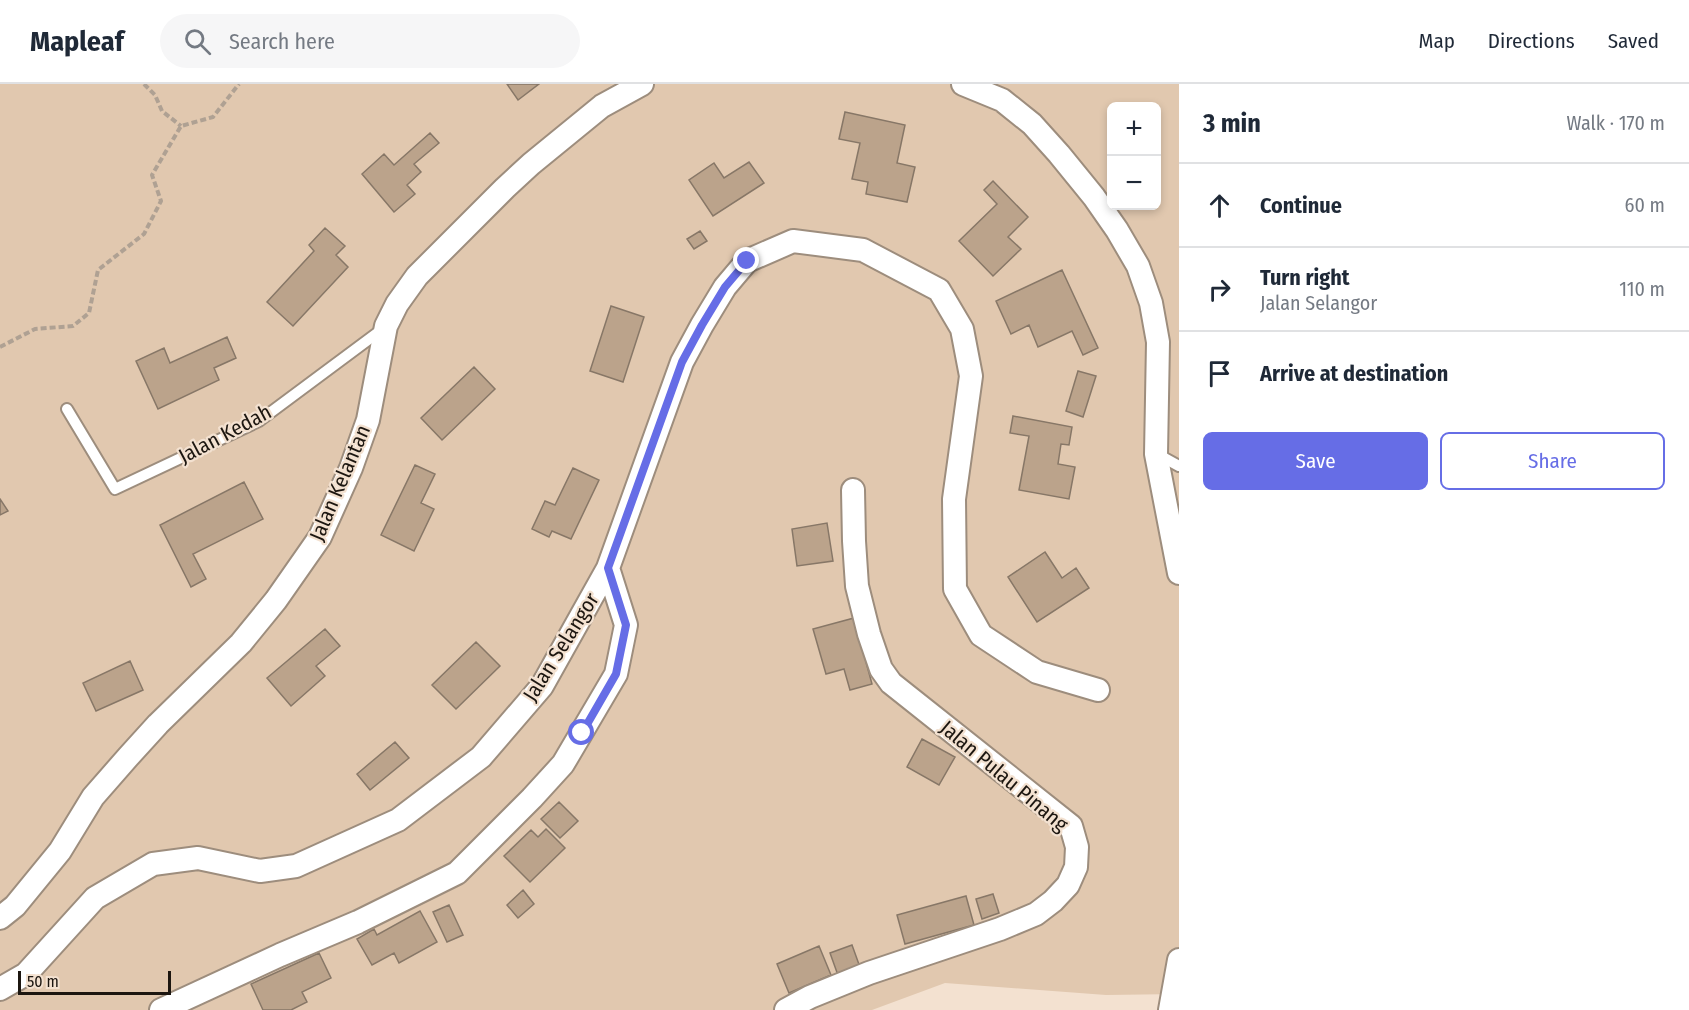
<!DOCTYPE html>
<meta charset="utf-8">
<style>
body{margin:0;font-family:"Fira Sans Condensed",sans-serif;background:#f6f6f7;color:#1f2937}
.controls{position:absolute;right:18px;top:18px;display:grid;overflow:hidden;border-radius:9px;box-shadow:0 3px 9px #0003}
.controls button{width:54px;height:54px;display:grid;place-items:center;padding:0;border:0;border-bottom:2px solid #e0e1e3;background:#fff;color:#1f2937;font:30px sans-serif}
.scale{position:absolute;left:18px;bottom:15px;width:153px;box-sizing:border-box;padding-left:6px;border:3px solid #1c1610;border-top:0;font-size:16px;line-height:21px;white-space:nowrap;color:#1c1610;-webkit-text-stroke:4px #f3e1d0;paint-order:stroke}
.stop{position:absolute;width:18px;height:18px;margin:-14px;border:4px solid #666de6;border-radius:50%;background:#fff}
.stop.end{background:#666de6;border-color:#fff;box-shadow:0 2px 6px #0008}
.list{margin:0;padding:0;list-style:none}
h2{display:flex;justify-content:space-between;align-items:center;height:78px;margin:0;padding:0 24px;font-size:26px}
h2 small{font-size:20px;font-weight:400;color:#747a83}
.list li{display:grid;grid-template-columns:39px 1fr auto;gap:18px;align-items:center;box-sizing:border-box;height:84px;padding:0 24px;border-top:2px solid #e0e1e3}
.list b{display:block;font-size:22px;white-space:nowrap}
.list p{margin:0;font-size:20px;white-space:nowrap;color:#747a83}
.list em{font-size:20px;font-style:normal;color:#747a83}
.actions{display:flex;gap:12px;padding:18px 24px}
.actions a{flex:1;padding:14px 0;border:2px solid #666de6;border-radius:9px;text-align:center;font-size:21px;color:#666de6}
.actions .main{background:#666de6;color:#fff}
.icon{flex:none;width:33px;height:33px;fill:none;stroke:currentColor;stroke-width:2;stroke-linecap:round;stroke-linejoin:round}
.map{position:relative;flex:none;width:1179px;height:926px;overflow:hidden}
header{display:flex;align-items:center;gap:36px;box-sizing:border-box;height:84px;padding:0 30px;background:#fff;border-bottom:2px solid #e0e1e3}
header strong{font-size:28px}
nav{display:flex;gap:33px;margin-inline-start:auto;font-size:21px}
.search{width:420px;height:54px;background:#f6f6f7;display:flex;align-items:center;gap:15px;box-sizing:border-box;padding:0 21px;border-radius:33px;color:#747a83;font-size:22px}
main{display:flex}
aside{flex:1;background:#fff}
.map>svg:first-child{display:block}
</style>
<header>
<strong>Mapleaf</strong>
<div class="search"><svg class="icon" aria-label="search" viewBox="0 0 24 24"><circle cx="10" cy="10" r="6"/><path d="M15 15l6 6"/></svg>Search here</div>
<nav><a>Map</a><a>Directions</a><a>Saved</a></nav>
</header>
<main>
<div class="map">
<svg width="1179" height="926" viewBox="0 0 1179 926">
<rect width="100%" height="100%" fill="#f3e1d0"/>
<path fill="#e1c8af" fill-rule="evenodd" d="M0,0H1179V910L1106,911L945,899L872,926H0ZM1112,22H1156V122H1112Z"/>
<path fill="#bba38b" stroke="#877767" stroke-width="1.5" d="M507,0H539L518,16Z
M845,28L905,41L897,79L915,83L907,118L866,110L868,98L852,95L860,59L839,55Z
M430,49L439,59L414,80L421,88L407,101L415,110L394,128L362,90L384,70L394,81Z
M749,78L764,99L713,132L689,96L714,79L724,94Z
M993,97L1028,133L1008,153L1021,165L993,192L959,157L997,120L984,106Z
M325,144L345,162L336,171L348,183L293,242L267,218L314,167L309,161Z
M700,147L707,157L694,165L687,155Z
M1062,186L1098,264L1083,271L1072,247L1038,263L1029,241L1011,250L996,217Z
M611,222L644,233L623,298L590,287Z
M227,253L236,274L214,284L219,296L158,325L136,277L164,264L170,279Z
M474,283L495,305L442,356L421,334Z
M1078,287L1096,292L1083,333L1066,327Z
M1013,332L1072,343L1069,361L1061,360L1058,380L1075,383L1069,415L1019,406L1029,352L1010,349Z
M415,381L435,390L421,419L434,425L414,467L381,451Z
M573,384L599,396L571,455L552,447L549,453L532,445L545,417L555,421Z
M244,398L263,435L193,470L206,495L191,503L160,441Z
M0,415L8,427L0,431Z
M827,439L833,477L797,482L792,445Z
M1045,468L1062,494L1076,484L1089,504L1037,538L1008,493Z
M854,534L872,600L850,606L844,585L826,590L813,545Z
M325,545L340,562L316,582L325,592L291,622L267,594Z
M476,558L500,582L456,625L432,601Z
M130,577L143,606L96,627L83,599Z
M922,655L955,673L939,701L907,683Z
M395,658L409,674L370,706L357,690Z
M559,718L578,737L560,754L541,735Z
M546,745L565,764L530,798L504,772L531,746L538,753Z
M523,806L534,820L518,834L507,821Z
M993,810L999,829L982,835L976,815Z
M966,812L974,841L905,860L897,831Z
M449,821L463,851L447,858L433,828Z
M420,827L437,858L399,879L394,869L372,881L357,855L374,845L377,851Z
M852,861L861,886L839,894L830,869Z
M819,862L831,891L789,909L777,880Z
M319,869L331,894L302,908L307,918L291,926H263L251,900Z"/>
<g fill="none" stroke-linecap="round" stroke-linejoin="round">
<defs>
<path id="lane" d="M67,325L115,405L259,337L384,244
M1157,370L1179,382"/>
<path id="street" d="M963,0L1002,16L1032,40L1059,70L1094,113L1117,146L1138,182L1151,219L1158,258L1156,370L1179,489
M0,834L15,822L60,767L93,713L128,673L158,640L241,559L276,516L320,453L351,384L368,336L386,242L397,220L417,192L505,104L531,80L602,22L642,0
M0,905L26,890L95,814L153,780L198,774L260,787L296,782L398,736L481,673L542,602L608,484L682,278L702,241L725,203L747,177L793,157L863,166L939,206L962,245L971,292L954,415L955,505L981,551L1037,588L1098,606
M161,926L280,871L358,838L457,789L532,714L563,680L616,590L626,541L608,484
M786,926L810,913L869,889L1000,845L1036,830L1053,817L1068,801L1076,783L1077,763L1071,742L891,599L881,585L869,550L857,502L854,457L853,406
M1170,926L1179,876"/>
</defs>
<use href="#lane" stroke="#9d8d7d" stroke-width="14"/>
<use href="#street" stroke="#9d8d7d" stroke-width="26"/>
<path stroke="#afa193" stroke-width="4" stroke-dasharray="6 3" stroke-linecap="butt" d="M144,0L155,11L162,27L181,42
M0,263L35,245L73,242L89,229L98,186L144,150L161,117L152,91L181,42L213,33L239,0"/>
<use href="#lane" stroke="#fff" stroke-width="10"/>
<use href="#street" stroke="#fff" stroke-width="22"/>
</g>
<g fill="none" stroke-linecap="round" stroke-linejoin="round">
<path stroke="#666de6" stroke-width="8" d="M582,649L616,590L626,541L608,484L682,278L702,241L725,203L747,177"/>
</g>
<g text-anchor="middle" stroke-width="4.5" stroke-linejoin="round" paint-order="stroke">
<g font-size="21" fill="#1c1610" stroke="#f3e1d0">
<text transform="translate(225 350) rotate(-28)" y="7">Jalan Kedah</text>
<text transform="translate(340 399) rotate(-67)" y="7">Jalan Kelantan</text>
<text transform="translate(561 563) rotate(-58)" y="7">Jalan Selangor</text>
<text transform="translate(1004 692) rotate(40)" y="7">Jalan Pulau Pinang</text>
</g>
</g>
</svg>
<div class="controls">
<button>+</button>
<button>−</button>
</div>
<div class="scale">50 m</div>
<div class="stop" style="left:582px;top:649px"></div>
<div class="stop end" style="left:747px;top:177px"></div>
</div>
<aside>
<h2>3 min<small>Walk · 170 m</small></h2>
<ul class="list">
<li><svg class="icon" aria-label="ahead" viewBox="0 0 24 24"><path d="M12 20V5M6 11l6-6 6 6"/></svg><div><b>Continue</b></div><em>60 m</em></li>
<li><svg class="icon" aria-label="right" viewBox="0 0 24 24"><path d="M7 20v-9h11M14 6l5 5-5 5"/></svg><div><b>Turn right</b><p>Jalan Selangor</p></div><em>110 m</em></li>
<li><svg class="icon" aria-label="arrive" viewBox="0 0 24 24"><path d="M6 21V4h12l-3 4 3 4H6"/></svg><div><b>Arrive at destination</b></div></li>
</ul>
<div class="actions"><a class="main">Save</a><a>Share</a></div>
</aside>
</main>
